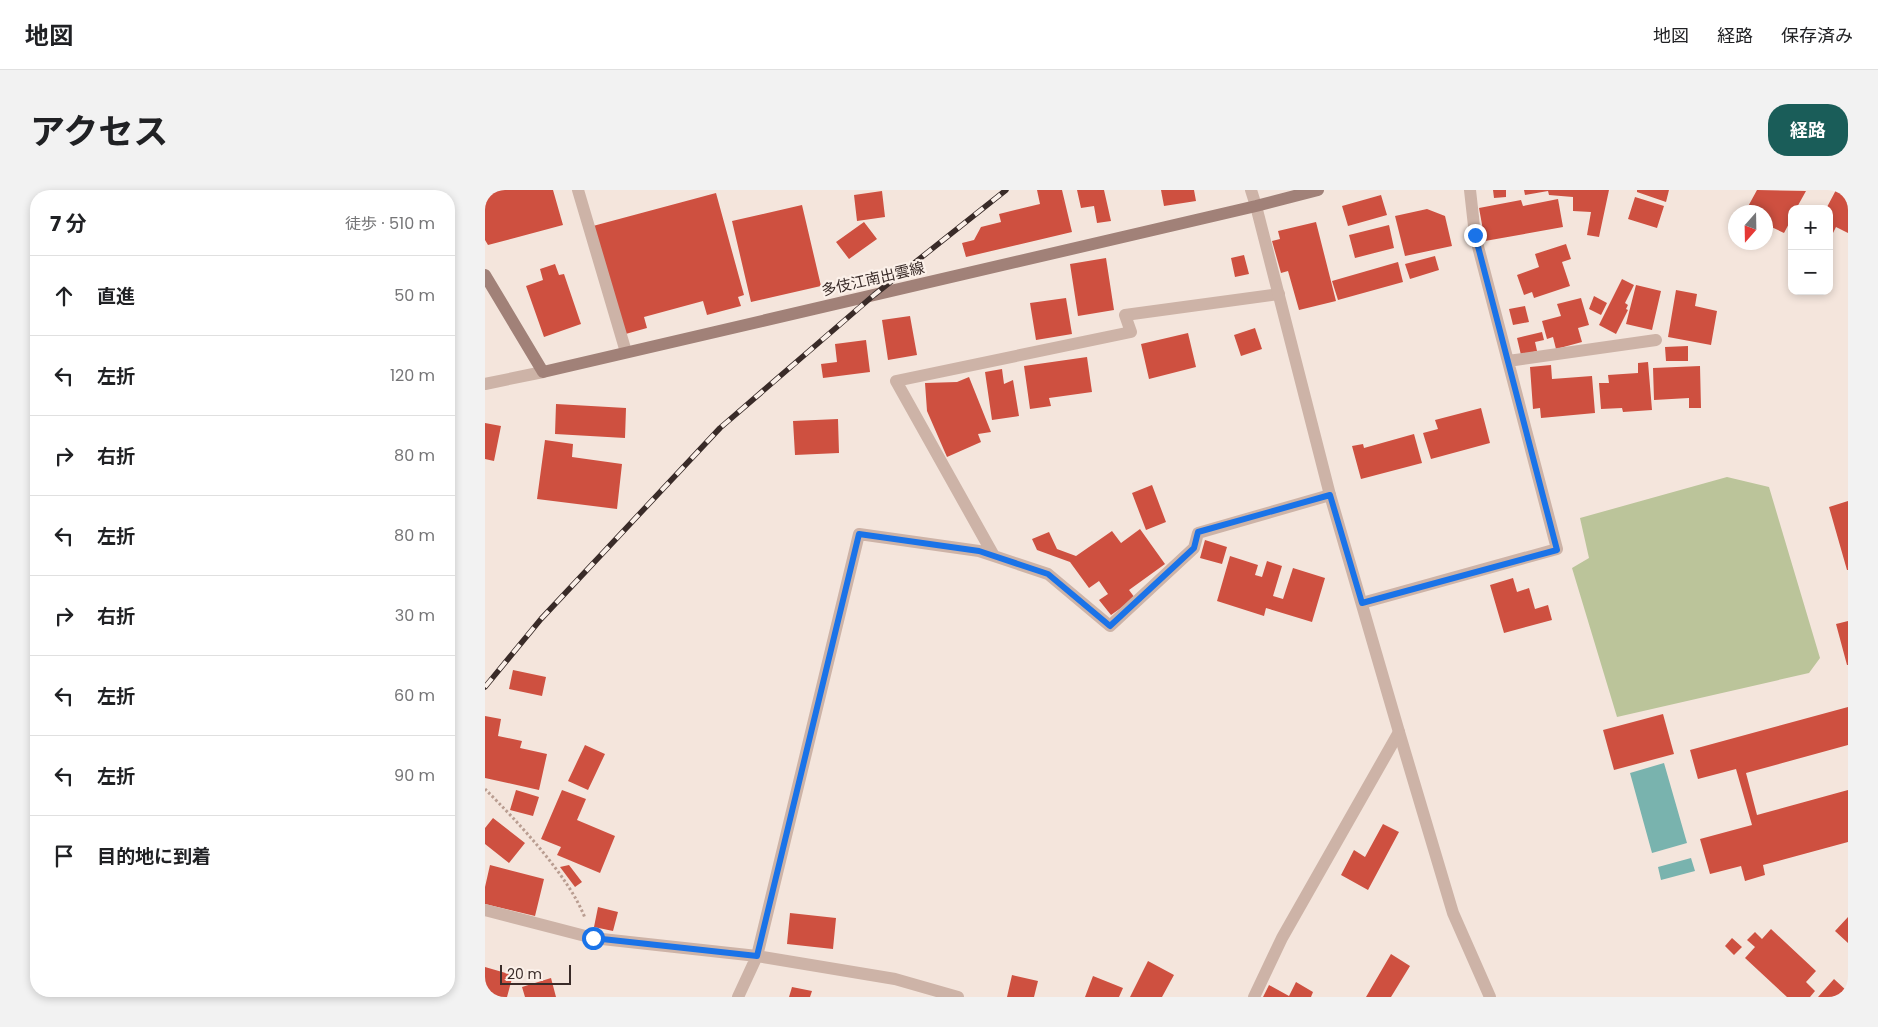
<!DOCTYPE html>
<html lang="ja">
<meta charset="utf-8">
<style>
body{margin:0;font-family:Poppins,"Noto Sans JP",sans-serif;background:#f2f2f2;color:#202124}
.controls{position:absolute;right:15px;top:15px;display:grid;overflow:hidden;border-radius:10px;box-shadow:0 2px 8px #0003}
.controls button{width:45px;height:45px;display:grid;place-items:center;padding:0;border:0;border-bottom:1px solid #e0e0e0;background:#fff;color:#202124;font:25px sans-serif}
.compass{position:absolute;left:1243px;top:15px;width:45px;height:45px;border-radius:50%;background:#fff;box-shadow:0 2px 8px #0003;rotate:200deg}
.scale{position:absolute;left:15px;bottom:12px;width:71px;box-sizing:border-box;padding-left:5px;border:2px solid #392b28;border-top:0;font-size:14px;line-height:18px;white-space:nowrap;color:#392b28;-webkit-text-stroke:4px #fbf0e9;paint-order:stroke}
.stop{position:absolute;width:15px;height:15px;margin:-11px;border:4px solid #1a73e8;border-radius:50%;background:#fff}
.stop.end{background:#1a73e8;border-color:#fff;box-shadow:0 1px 5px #0008}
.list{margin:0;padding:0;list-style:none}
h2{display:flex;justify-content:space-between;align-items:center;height:65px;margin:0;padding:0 20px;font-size:21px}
h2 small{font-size:16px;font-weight:400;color:#757577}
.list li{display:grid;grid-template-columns:32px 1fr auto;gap:15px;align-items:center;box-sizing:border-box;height:80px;padding:0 20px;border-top:1px solid #e0e0e0}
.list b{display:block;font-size:19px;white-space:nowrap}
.list em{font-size:16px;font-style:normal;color:#757577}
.icon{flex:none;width:28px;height:28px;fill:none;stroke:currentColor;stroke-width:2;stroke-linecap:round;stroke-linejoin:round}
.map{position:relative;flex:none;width:1363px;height:807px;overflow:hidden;border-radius:20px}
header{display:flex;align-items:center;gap:30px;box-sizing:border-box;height:70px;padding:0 25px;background:#fff;border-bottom:1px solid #e0e0e0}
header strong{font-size:24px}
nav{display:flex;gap:28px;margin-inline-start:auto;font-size:18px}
.intro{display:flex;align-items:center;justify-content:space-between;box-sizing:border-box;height:120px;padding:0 30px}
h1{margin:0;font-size:35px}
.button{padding:12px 22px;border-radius:20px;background:#1a5d59;color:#fff;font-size:18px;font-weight:700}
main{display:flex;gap:30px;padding:0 30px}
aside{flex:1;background:#fff;border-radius:20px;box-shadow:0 2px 8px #0003}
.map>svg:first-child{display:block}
</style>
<header>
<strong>地図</strong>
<nav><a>地図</a><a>経路</a><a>保存済み</a></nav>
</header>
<div class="intro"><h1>アクセス</h1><a class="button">経路</a></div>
<main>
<aside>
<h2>7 分<small>徒歩 · 510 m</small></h2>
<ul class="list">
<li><svg class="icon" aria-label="ahead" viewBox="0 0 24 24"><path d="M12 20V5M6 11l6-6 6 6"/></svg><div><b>直進</b></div><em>50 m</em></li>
<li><svg class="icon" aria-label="left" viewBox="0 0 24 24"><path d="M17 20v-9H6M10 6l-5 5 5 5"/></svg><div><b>左折</b></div><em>120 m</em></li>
<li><svg class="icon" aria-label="right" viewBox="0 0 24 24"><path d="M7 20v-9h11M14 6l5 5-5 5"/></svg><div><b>右折</b></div><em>80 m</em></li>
<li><svg class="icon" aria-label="left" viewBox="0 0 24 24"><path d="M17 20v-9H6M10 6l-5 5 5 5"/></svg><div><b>左折</b></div><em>80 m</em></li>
<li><svg class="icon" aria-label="right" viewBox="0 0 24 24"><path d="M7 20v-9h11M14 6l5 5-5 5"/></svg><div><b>右折</b></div><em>30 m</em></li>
<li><svg class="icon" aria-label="left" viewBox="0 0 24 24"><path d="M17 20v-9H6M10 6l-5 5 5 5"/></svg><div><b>左折</b></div><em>60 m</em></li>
<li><svg class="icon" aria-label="left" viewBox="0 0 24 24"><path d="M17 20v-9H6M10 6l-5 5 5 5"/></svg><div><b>左折</b></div><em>90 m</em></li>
<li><svg class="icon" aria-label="arrive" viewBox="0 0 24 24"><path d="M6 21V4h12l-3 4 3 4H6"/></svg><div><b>目的地に到着</b></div></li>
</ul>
</aside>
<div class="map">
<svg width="1363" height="807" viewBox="0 0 1363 807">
<rect width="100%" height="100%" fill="#f4e5dc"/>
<path fill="#bbc49a" d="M1242,287L1284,297L1335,468L1324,483L1132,527L1087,378L1104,368L1095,328Z"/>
<path fill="#79b3ae" d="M1179,573L1202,653L1167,663L1145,583Z
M1206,668L1210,681L1176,690L1173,677Z"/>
<path fill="#ce5040" d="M0,0H68L78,35L3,55L0,50Z
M552,0H577L587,42L481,67L477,53L489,50L496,37L516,32L514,24L555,14Z
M592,0H619L626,31L612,33L609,16L596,18Z
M676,0H709L711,11L679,16Z
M1008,0H1021V7L1009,8Z
M1039,0H1124L1114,47L1102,45L1106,22L1088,21V7L1064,5L1063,1L1040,5Z
M1152,0H1184L1181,12L1152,2Z
M1272,0L1321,1L1311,19H1307V28L1299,43L1280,34V22H1260Z
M1351,0L1363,1V43L1351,37L1344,51V19H1341Z
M397,1L400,27L372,31L369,5Z
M231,3L259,105L253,107L256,116L222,125L218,111L159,127L162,138L137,145L108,36Z
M896,5L902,25L863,36L857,16Z
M1150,7L1179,16L1172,38L1143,29Z
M1073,9L1078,37L1000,51L994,18L1036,10L1038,16Z
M317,15L336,96L266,112L247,31Z
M942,19L960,26L967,56L920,66L910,26Z
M379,32L392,49L364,69L351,52Z
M831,32L851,111L814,120L803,81L796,83L787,51L795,49L793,41Z
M904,35L909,58L870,68L864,45Z
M1081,54L1086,69L1077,72L1085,96L1049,108L1047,102L1039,105L1032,85L1054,77L1050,64Z
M759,65L764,84L750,87L746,68Z
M950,66L954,80L925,89L920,74Z
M621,68L629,120L593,126L585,74Z
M913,72L918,92L853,110L847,91Z
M70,74L74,85L79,84L96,134L59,147L41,96L58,90L55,79Z
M1137,89L1149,95L1140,113L1143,115L1141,119L1143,120L1131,144L1114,135Z
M1151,95L1176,101L1167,140L1141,134Z
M1191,100L1212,104L1210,116L1232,121L1226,155L1183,147Z
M1109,106L1122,113L1116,125L1104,119Z
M581,108L587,144L551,150L545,113Z
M1096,108L1104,135L1093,138L1097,152L1071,159L1068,147L1062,149L1057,131L1076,126L1072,114Z
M1040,116L1044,132L1028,135L1024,119Z
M425,126L432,165L403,170L397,130Z
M770,138L777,159L756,166L749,145Z
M1057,142L1059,150L1050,152L1052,161L1036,165L1032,148Z
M703,143L711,177L664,189L656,154Z
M381,150L385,182L338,188L336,174L352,172L350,154Z
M1203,156V171H1181L1180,157Z
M602,167L607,202L564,208L566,216L545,219L539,176Z
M1163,172L1167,220L1138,222L1137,218L1116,219L1114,193H1124L1123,185L1153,183V173Z
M1066,175L1067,189L1107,186L1110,223L1056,228L1055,218L1048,219L1045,177Z
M1215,176L1216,218H1204V208L1169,210L1168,178Z
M517,179L519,194L528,190L534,226L507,230L500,182Z
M484,187L506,242L493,244L496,252L462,267L442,221L440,193L472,192Z
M71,214L141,218L140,248L70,244Z
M996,218L1005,253L946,269L938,243L953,239L950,230Z
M353,229L354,263L310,265L308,231Z
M0,233L16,236L9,271L0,269Z
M929,244L937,273L876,289L867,256L878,254L879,258Z
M60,250L88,254L87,267L137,274L132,319L52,309Z
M667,295L681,332L661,340L647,303Z
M1363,311V380H1362L1344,317Z
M655,339L680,374L644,400L650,408L626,425L614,410L623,404L614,391L604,398L585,372L552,360L547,349L564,342L572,359L591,366L627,341L636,353Z
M720,350L742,357L737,374L715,368Z
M745,366L773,375L770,385L777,387L782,371L797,376L788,406L798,409L808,378L840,388L827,432L781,418L779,426L732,411Z
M1028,388L1032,402L1044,398L1050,419L1063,415L1067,430L1019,443L1005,395Z
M1363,431V475H1362L1351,434Z
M28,480L61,487L57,506L24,499Z
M1363,517V555L1261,583L1272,625L1363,600V652L1278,675L1280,685L1260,691L1256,676L1225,684L1215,649L1267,635L1251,579L1213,589L1205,560Z
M1178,524L1189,564L1129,580L1118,540Z
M0,526L16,529L13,546L37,551L35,558L62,564L54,600L0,588Z
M100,555L120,564L103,600L83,591Z
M31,600L54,607L48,626L25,620Z
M77,600L101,609L92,630L130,646L115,683L72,665L76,657L56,649Z
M8,628L40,653L24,673L0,654V638Z
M898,634L914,642L883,700L856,685L869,660L880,667Z
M5,675L59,689L50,726L0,714V697Z
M84,675L97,692L90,697L75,677Z
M113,717L133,722L128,741L109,737Z
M305,723L351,728L348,759L302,754Z
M1363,727V753L1350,741Z
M1286,739L1331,781L1321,792L1330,801L1325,807H1302L1260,768L1270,757L1262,750L1270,742L1277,749Z
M1247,748L1257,757L1249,765L1240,756Z
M906,764L925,776L906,807H881Z
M663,771L689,785L677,807H645Z
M0,777L28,785L22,807H0Z
M527,785L553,791L549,807H522Z
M608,786L638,798L634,807H600Z
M66,788L71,807H40L37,797Z
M1349,789L1363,802V807H1333Z
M811,792L828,802L826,807H778L784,795L804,806Z
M307,797L327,801L325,807H304Z"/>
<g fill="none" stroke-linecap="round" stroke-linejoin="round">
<path stroke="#b99d91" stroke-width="3" stroke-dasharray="2.5 2.5" stroke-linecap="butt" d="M0,599C32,631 84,686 100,728"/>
<path stroke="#cdb3a7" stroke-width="12" d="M93,0L141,162
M766,0L771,16
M1023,171L1171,150
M0,194L58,182
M509,366L411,191L646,142L640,125L794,104
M877,413L1072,359L990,45L985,0
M0,720L108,748L272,766L410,789L473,807
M253,807L272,766L374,344L494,361L563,384L625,436L709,358L713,343L845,305
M769,807L797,748L914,542"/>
<path stroke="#cdb3a7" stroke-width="12" d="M771,16L845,305L914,542L968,723L1005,807"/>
<path stroke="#a18178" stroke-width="12" d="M0,85L58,182L771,16L833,0"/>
<defs>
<path id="rail" d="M0,497L56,429L235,238L389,105L521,0"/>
</defs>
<use href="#rail" stroke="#392b28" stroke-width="5.5"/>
<use href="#rail" stroke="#fbf0e9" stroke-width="4" stroke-dasharray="11" stroke-linecap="butt"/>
</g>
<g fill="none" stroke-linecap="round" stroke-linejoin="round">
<path stroke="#1a73e8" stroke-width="6" d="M108,748L272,766L374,344L494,361L563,384L625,436L709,358L713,342L845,305L877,413L1072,360L990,45"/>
</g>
<g text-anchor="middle" stroke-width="4.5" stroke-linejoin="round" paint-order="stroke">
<g font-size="15" fill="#392b28" stroke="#fbf0e9">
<text transform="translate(388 89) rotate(-13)" y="5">多伎江南出雲線</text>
</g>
</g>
</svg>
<div class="controls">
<button>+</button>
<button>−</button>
</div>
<svg class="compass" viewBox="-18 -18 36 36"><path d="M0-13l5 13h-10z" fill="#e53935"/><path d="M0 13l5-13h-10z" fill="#757577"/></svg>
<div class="scale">20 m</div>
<div class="stop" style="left:108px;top:748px"></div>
<div class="stop end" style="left:990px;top:45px"></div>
</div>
</main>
